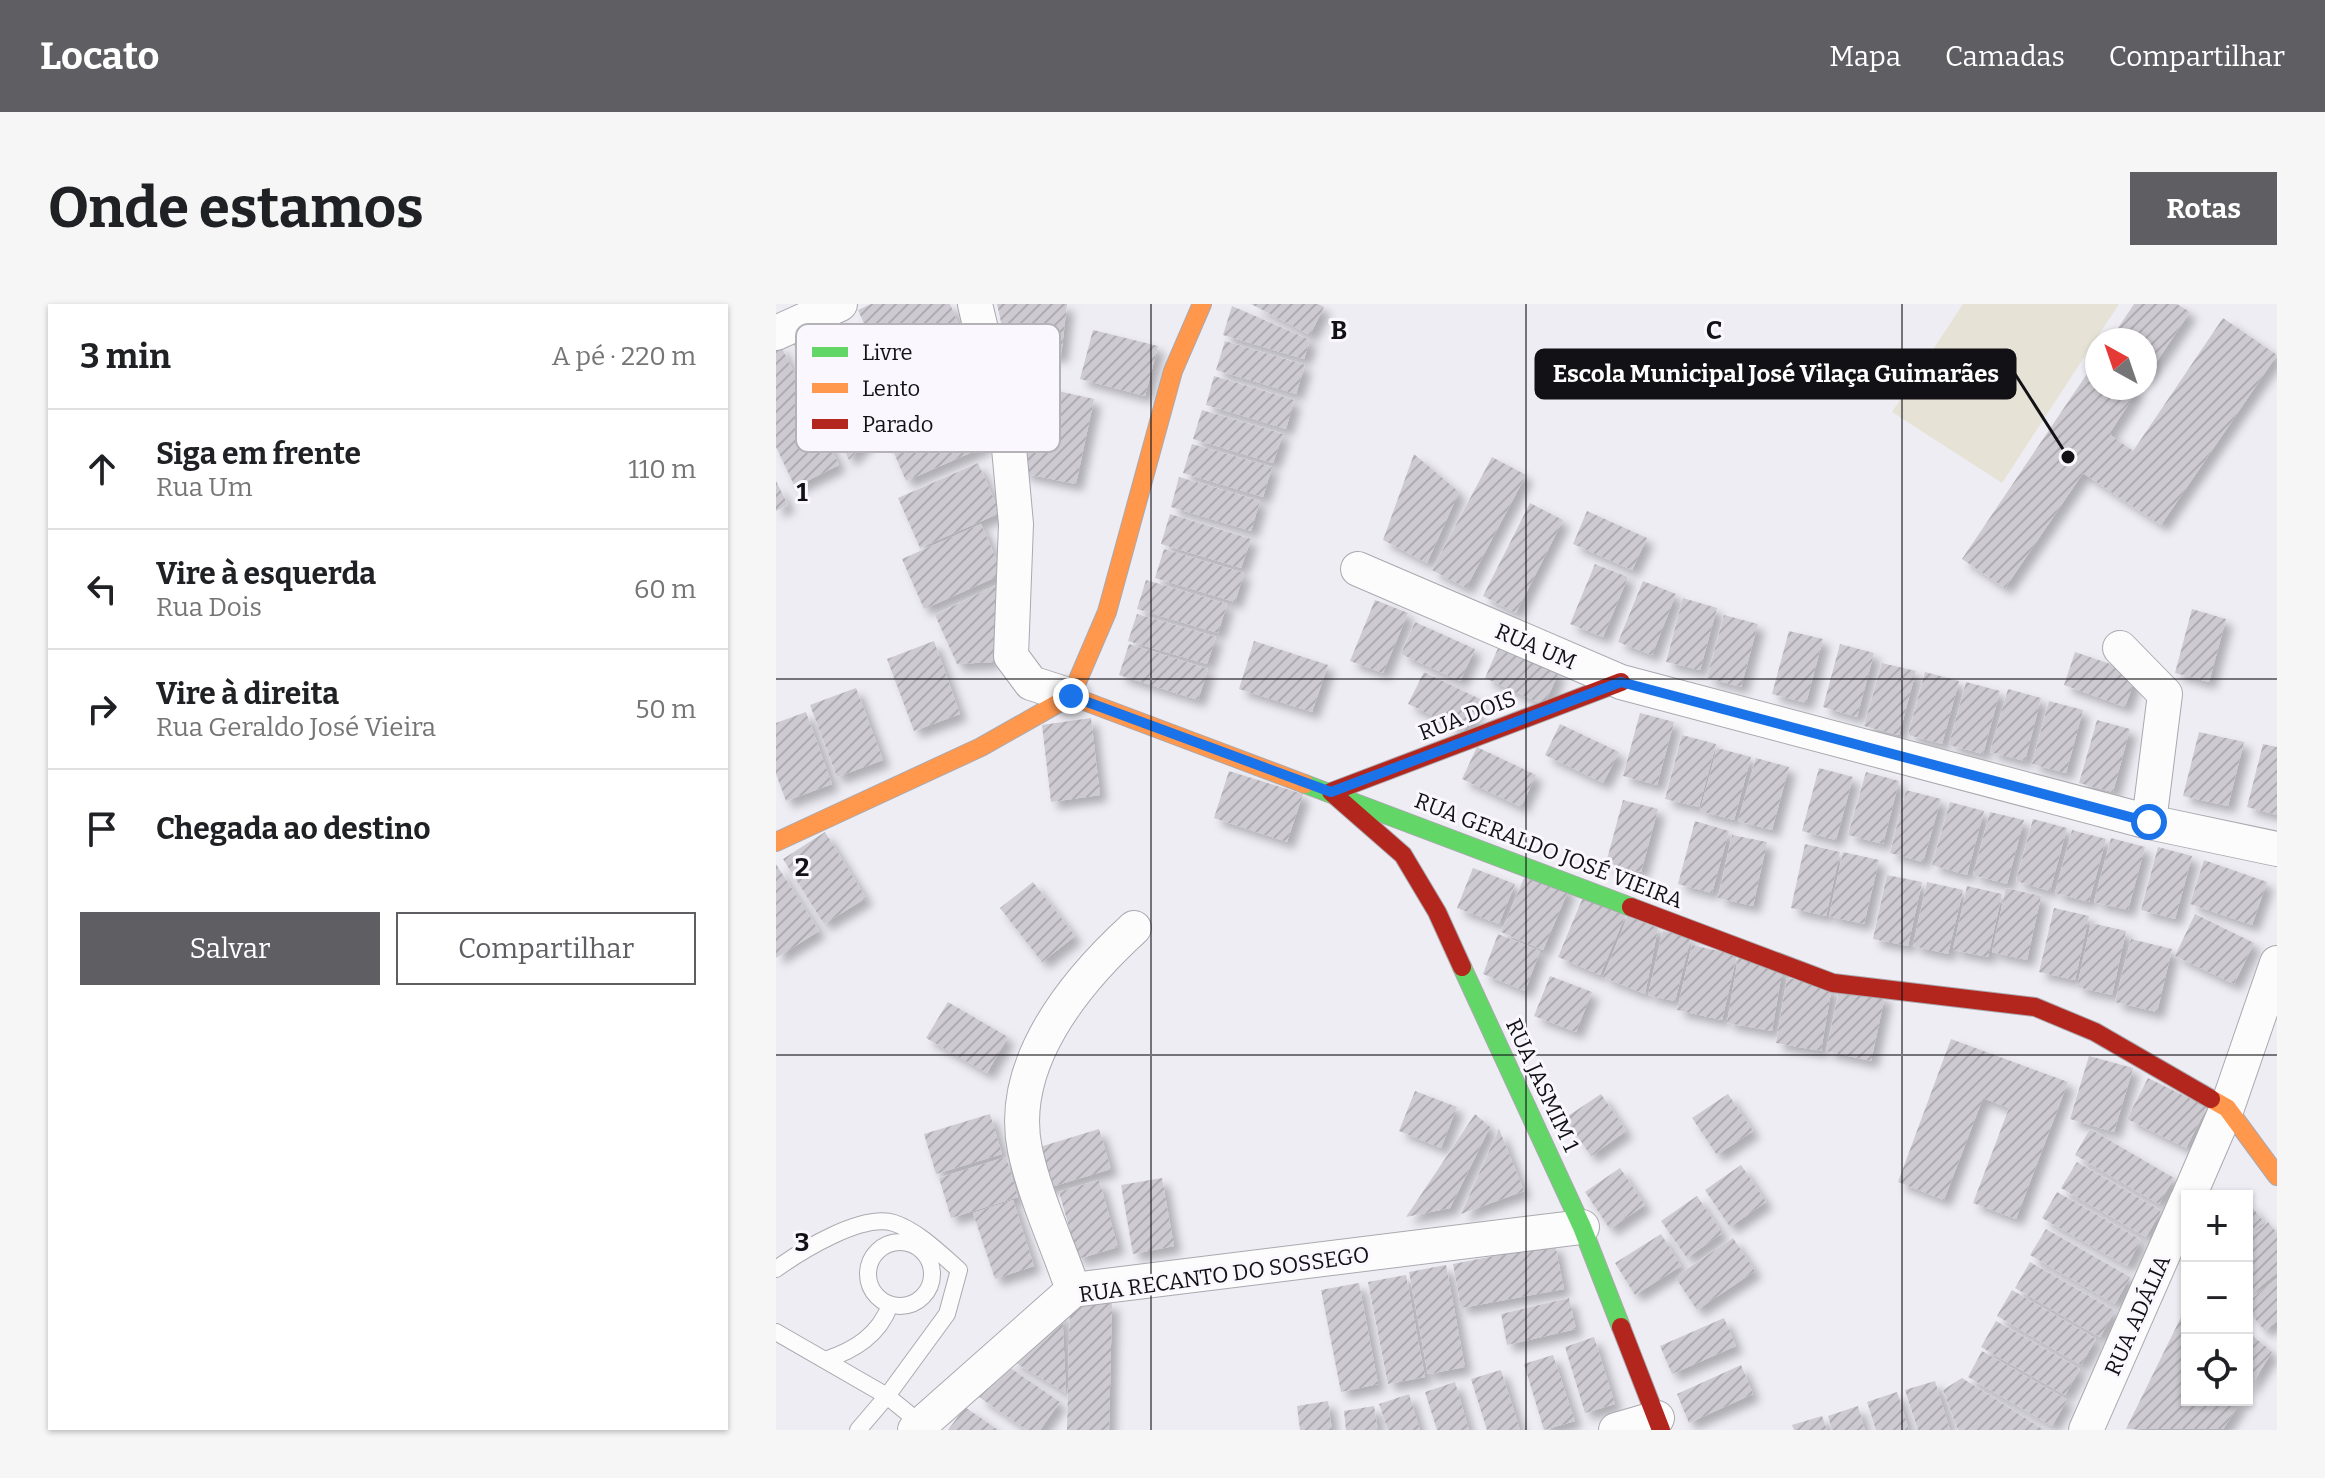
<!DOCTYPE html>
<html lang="pt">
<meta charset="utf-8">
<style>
body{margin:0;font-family:Bitter,serif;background:#f6f6f6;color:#202124}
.controls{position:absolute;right:24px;bottom:24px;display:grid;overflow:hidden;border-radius:0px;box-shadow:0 2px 6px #0004}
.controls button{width:72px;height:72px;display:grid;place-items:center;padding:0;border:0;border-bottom:2px solid #e0e0e0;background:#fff;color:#202124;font:40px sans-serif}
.compass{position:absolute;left:1309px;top:24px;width:72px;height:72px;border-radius:50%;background:#fff;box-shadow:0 2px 6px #0004;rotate:320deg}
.stop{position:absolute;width:24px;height:24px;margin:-18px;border:6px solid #1a73e8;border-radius:50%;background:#fff}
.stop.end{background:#1a73e8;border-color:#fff;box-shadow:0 2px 8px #0008}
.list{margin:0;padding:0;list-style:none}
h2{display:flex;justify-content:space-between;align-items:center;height:104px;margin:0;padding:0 32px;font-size:34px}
h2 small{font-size:26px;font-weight:400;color:#757577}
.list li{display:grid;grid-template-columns:52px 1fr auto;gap:24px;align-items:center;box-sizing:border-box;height:120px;padding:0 32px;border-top:2px solid #e0e0e0}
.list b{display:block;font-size:30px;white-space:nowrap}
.list p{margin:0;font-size:26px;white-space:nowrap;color:#757577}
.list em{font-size:26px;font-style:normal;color:#757577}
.actions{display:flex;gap:16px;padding:24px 32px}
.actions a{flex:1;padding:18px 0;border:2px solid #5f5e63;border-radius:0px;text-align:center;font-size:28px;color:#5f5e63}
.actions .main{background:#5f5e63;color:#fff}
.icon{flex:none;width:44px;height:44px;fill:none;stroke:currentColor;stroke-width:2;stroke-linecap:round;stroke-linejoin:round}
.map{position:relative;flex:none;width:1501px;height:1126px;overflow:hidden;border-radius:0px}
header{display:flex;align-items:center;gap:48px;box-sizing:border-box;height:112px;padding:0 40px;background:#5f5e63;color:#fff}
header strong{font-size:38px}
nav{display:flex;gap:44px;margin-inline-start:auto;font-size:28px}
.intro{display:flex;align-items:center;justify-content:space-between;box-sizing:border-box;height:192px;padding:0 48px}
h1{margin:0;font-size:56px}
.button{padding:20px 36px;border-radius:0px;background:#5f5e63;color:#fff;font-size:28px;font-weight:700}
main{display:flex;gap:48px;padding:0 48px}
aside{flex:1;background:#fff;border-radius:0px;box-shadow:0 2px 6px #0004}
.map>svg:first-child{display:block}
</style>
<header>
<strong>Locato</strong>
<nav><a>Mapa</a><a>Camadas</a><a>Compartilhar</a></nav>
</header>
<div class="intro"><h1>Onde estamos</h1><a class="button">Rotas</a></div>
<main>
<aside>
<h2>3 min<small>A pé · 220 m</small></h2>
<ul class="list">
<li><svg class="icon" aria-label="ahead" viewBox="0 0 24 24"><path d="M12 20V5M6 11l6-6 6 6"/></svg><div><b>Siga em frente</b><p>Rua Um</p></div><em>110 m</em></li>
<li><svg class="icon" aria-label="left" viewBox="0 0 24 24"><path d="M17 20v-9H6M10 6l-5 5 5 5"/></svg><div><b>Vire à esquerda</b><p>Rua Dois</p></div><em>60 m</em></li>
<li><svg class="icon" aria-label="right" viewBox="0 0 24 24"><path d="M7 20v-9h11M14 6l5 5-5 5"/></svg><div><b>Vire à direita</b><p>Rua Geraldo José Vieira</p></div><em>50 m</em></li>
<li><svg class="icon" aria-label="arrive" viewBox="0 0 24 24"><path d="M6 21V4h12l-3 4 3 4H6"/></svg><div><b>Chegada ao destino</b></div></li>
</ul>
<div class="actions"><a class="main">Salvar</a><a>Compartilhar</a></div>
</aside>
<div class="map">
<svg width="1501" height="1126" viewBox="0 0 1501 1126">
<defs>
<pattern id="building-hatch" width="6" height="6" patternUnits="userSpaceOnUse" patternTransform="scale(2)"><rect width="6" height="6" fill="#cdcbd1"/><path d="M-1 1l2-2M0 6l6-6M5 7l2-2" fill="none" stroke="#afadb3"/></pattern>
<filter id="shadow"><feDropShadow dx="7" dy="7" stdDeviation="4" flood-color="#0004"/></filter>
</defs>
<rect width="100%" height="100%" fill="#eeedf4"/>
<path fill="#e6e2d5" d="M1187,0H1343L1226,179L1116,108Z"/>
<path fill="url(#building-hatch)" filter="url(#shadow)" d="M95,0H174L183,21L104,56L82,6Z
M221,0H291L285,52L231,45Z
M475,0H542L548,3L534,31Z
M1358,0H1401L1414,8L1369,75V36H1334Z
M456,2L534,36L528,55L447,31Z
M59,13L112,115L73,156L15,34Z
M1447,14L1501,51L1385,221L1307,169L1229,284L1186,255L1321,55V84H1363L1333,130L1357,147Z
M317,26L382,42L369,92L304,75Z
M449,37L529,61L520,90L440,66Z
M4,40L63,161L19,183L0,143V42Z
M438,72L518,96L510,125L430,101Z
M264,83L318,95L300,180L246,169Z
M188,92L210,142L130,177L109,128Z
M426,106L507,130L497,159L417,135Z
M416,140L496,163L487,193L407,169Z
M638,150L683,188L651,259L607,236Z
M716,153L750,171L690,284L656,266Z
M202,159L224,209L144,244L122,194Z
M403,173L484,197L475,227L395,203Z
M0,177L12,201L0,207Z
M754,199L787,216L740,309L707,292Z
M811,207L871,234L856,266L797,240Z
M394,210L475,235L465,264L385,240Z
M205,220L227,270L148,305L126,255Z
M388,245L468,269L459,298L379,274Z
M819,260L852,273L827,333L794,320Z
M370,276L451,300L442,329L361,305Z
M867,277L900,290L876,351L842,338Z
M220,281L217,358L181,360L159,311Z
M907,294L941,304L924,366L890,358Z
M599,296L632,309L607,369L574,357Z
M1416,305L1450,315L1433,378L1399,369Z
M361,310L440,333L431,360L352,337Z
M948,311L982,320L965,383L931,374Z
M639,318L699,345L684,377L625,350Z
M1013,327L1047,335L1030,399L996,390Z
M158,337L184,410L138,427L111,355Z
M478,337L552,361L536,408L463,385Z
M353,340L432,365L422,396L343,371Z
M1064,340L1098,349L1081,413L1047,403Z
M723,342L783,368L768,401L709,374Z
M1299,348L1361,369L1349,403L1288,381Z
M1106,359L1140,367L1123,431L1088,422Z
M648,368L706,396L691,428L632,400Z
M1149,368L1183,377L1166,440L1132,431Z
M1190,378L1224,387L1207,450L1173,441Z
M80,384L107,456L61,473L34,401Z
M1232,385L1265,394L1249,457L1214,448Z
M1273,397L1307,406L1290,469L1256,460Z
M30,408L56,480L10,497L0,470V419Z
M864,409L898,418L881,481L847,472Z
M315,414L324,491L275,498L266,421Z
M1321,416L1354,425L1337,488L1303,479Z
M784,420L843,448L827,479L769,451Z
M1423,428L1468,438L1452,502L1407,492Z
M906,431L940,440L923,503L889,495Z
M1487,440L1501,443V511L1471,503Z
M701,443L760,471L745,503L686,475Z
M941,444L975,453L958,516L924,507Z
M980,454L1013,463L996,526L962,517Z
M1043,464L1077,473L1060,536L1026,527Z
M453,467L527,490L511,538L438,514Z
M1090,468L1123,477L1107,540L1072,531Z
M1130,486L1165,495L1147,558L1114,549Z
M847,496L882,505L865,568L830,559Z
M1174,498L1208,507L1191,571L1156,561Z
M1214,508L1248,516L1231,580L1197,571Z
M1257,515L1291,524L1274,587L1240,577Z
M919,517L953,527L936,589L902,580Z
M1296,526L1330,535L1313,598L1279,589Z
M49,528L90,594L48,620L7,555Z
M956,531L991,538L977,602L942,594Z
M1335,534L1369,543L1352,606L1318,598Z
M1029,540L1064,548L1050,612L1015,604Z
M1382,543L1416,552L1399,615L1365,606Z
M1067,548L1103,556L1088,620L1053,612Z
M1428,556L1491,578L1476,621L1414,600Z
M0,560L43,627L0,654Z
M697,564L739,580L723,620L681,604Z
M751,567L793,585L767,646L725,628Z
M1111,571L1146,578L1132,642L1097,635Z
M257,578L299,632L266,658L224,604Z
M1151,578L1187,586L1172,650L1137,642Z
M1191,582L1226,590L1212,653L1177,646Z
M1230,584L1265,592L1251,656L1216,648Z
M807,593L850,610L824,671L782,653Z
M1278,604L1313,612L1299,676L1263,668Z
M1419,610L1478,639L1458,680L1399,652Z
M852,612L882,624L869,690L827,673Z
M1315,619L1350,627L1336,691L1301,683Z
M887,627L915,633L899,697L872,691Z
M722,630L764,647L749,687L707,670Z
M1355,635L1396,645L1381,708L1339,698Z
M916,641L961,651L946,716L901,706Z
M962,654L1007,662L996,727L951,719Z
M774,672L816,688L800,728L758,712Z
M1011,674L1056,682L1045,747L1000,739Z
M1064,683L1109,692L1095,757L1050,747Z
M172,698L232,733L211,769L150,734Z
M1175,735L1292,778L1240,915L1197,899L1233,804L1207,794L1168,896L1122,878Z
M1313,752L1357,764L1338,828L1294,815Z
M1372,774L1431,803L1410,844L1351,815Z
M639,787L681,803L665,844L623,827Z
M825,790L850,827L815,852L789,814Z
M952,790L977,827L941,851L916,814Z
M214,810L226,850L160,870L148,830Z
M699,810L714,823L674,904L630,913Z
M323,825L335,865L268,885L257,845Z
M723,825L748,887L685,910Z
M1314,825L1398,874L1383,900L1299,851Z
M230,853L242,893L175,914L163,874Z
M1301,858L1385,907L1370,933L1285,884Z
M965,861L990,898L954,923L929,886Z
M844,864L869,901L834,925L809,888Z
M386,874L398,942L357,950L345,881Z
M323,876L342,943L302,955L283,888Z
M1281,888L1365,936L1351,962L1266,914Z
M921,892L946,929L911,954L885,917Z
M237,896L258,962L219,975L197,909Z
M1471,897L1488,918L1471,931Z
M1492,918L1501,929V969L1471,993V935Z
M1270,925L1354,973L1339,1000L1254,951Z
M885,930L905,962L859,991L839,959Z
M957,934L979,967L921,1006L899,973Z
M779,940L788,985L685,1004L677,960Z
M1254,958L1339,1007L1324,1033L1239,984Z
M670,961L689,1063L652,1070L633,968Z
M630,971L649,1073L612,1080L592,978Z
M1501,974V1017L1489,1027L1471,1005V999Z
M583,979L602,1080L565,1088L545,986Z
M1236,986L1320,1035L1305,1061L1221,1012Z
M793,994L800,1025L731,1041L725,1010Z
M294,998L336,999L333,1126H291Z
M1411,1001V1096H1466L1447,1125H1350Z
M286,1004L290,1089L235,1056Z
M948,1014L960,1042L896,1070L884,1042Z
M1220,1017L1304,1065L1289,1091L1205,1043Z
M1471,1027L1496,1048L1471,1088Z
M818,1033L839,1100L809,1109L789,1043Z
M1206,1047L1291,1096L1276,1122L1192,1073Z
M777,1051L799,1117L768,1126L748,1060Z
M227,1059L284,1098L264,1126H251L203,1093Z
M965,1061L977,1090L913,1119L901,1090Z
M725,1066L744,1126H711L695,1075Z
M1186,1074L1268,1126H1182L1167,1086Z
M1159,1077L1174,1126H1142L1129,1086Z
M679,1078L693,1126H661L649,1088Z
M1121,1088L1133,1126H1100L1091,1098Z
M633,1090L644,1126H612L603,1100Z
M552,1097L556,1126H524L521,1102Z
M598,1102L602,1126H570L568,1107Z
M1082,1102L1089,1126H1056L1052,1112Z
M189,1103L222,1126H172Z
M1046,1112L1051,1126H1018L1016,1121Z"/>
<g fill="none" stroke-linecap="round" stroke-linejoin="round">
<defs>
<path id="lane" d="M92 970a32 32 0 1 1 64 0a32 32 0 1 1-64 0Z
M0,965C25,947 86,909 118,919C142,927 165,950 183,966L171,1010L111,1092L82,1126
M0,1028L111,1092L144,1119
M49,1056C79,1046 103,1031 114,1001"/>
<path id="street" d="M199,0L233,144L240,220L235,352L255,379L295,392
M0,29L64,0
M582,265L845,378L1373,518L1501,545
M1344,344L1389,390L1373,518
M1413,892L1451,804L1501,659
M297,986C282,941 259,893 249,846C231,760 299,678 358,624
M139,1126L297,986L806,923
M840,1126L881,1114
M1310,1126L1411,896"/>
<path id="fast" d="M529,480L855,603
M686,663L806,923L845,1023"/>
<path id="slow" d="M295,392L331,308L397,67L426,0
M0,538L205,443L295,392L529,480
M1435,795L1451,804L1501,872"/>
<path id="jam" d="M855,603L1057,679L1259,703L1319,728L1435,795
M686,663L661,608L627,551L555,488L845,378
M845,1023L885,1126"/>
</defs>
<use href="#lane" stroke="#aaa9af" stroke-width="18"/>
<use href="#street" stroke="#aaa9af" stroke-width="36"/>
<use href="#fast" stroke="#aaa9af" stroke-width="20"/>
<use href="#slow" stroke="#aaa9af" stroke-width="20"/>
<use href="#jam" stroke="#aaa9af" stroke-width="20"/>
<use href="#lane" stroke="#fcfcfd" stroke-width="16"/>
<use href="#street" stroke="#fcfcfd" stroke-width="34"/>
<use href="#fast" stroke="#63d668" stroke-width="18"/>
<use href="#slow" stroke="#ff974d" stroke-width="18"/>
<use href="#jam" stroke="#b3261e" stroke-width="18"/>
</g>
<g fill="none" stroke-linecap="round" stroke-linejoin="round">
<path stroke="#1a73e8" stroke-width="10" d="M295,392L555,488L845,378L1373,518"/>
</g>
<path fill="none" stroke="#121115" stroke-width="2" stroke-opacity="0.55" d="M375,0V1126M750,0V1126M1126,0V1126M0,375H1501M0,751H1501"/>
<g text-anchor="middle" stroke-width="6" stroke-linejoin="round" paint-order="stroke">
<g font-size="22" fill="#121115" stroke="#faf8fe">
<text transform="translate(760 342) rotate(23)" y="8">RUA UM</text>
<text transform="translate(691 411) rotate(-21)" y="8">RUA DOIS</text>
<text transform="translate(773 546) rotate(21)" y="8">RUA GERALDO JOSÉ VIEIRA</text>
<text transform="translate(767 781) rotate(65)" y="8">RUA JASMIM 1</text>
<text transform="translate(448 970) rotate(-8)" y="8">RUA RECANTO DO SOSSEGO</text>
<text transform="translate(1361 1011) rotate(-66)" y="8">RUA ADÁLIA</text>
</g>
</g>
<rect x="20" y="20" width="264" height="128" rx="12" fill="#faf8fe" stroke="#b4b3b8" stroke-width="2"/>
<rect x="36" y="43" width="36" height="10" fill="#63d668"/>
<rect x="36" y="79" width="36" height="10" fill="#ff974d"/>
<rect x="36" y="115" width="36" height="10" fill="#b3261e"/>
<g font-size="22" fill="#121115">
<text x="86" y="56">Livre</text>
<text x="86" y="92">Lento</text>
<text x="86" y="128">Parado</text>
</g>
<g font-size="26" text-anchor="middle" font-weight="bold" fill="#121115" stroke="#faf8fe" stroke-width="6" stroke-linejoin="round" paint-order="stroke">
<text x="563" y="35">B</text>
<text x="938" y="35">C</text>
<text x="26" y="197">1</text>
<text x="26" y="572">2</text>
<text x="26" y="947">3</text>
</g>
<path fill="none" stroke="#121115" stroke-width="3" d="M1292 153L1239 70"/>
<circle fill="#121115" stroke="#faf8fe" stroke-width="3" cx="1292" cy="153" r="8"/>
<rect fill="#121115" stroke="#121115" stroke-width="3" x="760" y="46" width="479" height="48" rx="8"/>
<g font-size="24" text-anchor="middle" font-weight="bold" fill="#fff">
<text x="1000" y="78">Escola Municipal José Vilaça Guimarães</text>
</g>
</svg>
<div class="controls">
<button>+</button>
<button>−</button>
<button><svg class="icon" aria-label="locate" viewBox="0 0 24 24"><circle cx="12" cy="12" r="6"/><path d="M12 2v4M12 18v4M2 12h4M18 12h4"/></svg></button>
</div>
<svg class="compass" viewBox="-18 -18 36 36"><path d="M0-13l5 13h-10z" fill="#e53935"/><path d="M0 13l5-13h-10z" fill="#757577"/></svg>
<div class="stop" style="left:1373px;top:518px"></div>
<div class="stop end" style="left:295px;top:392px"></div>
</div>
</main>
